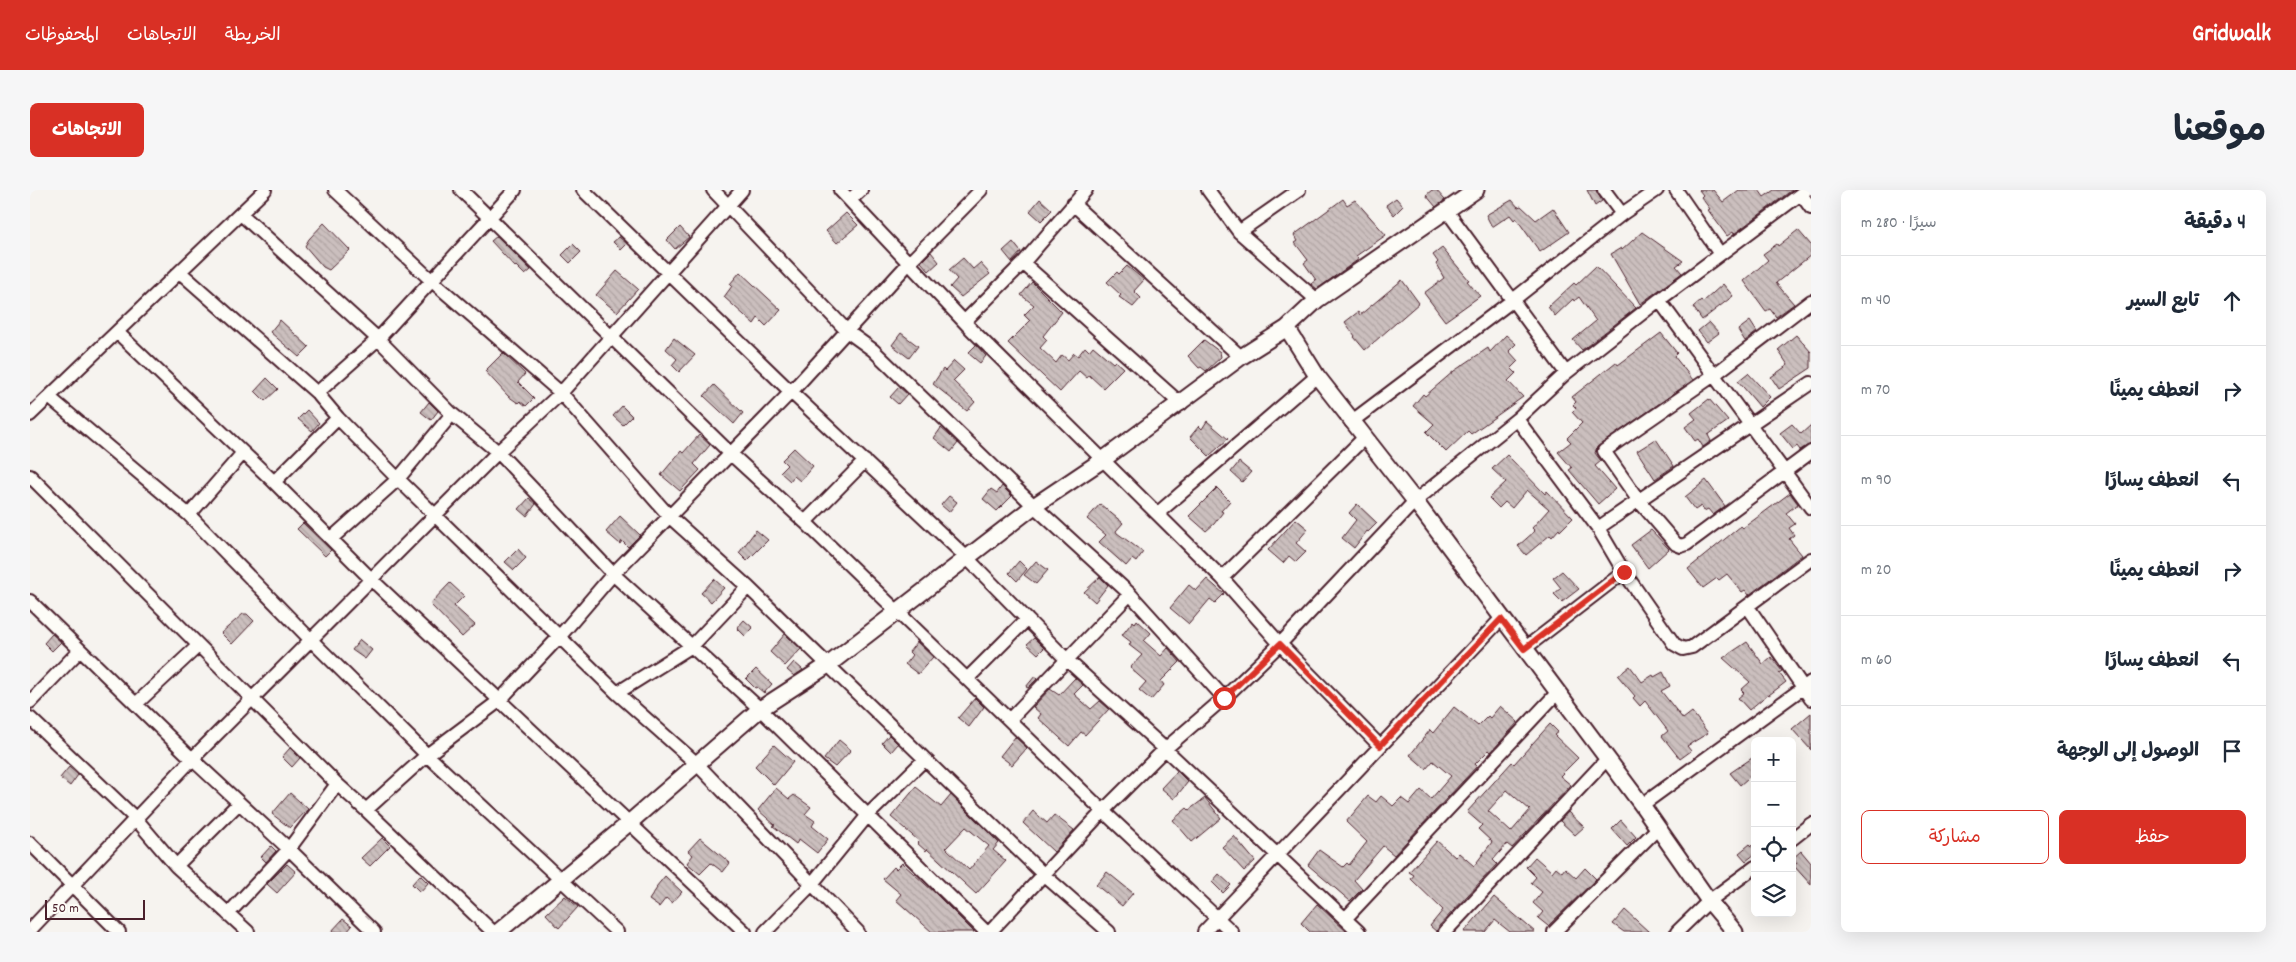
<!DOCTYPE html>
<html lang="ar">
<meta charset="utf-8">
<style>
body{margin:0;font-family:Dekko,"Playpen Sans Arabic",sans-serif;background:#f6f6f7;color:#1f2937;direction:rtl}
.controls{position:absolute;right:15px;bottom:15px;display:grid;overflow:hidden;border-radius:8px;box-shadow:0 5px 20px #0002}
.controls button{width:45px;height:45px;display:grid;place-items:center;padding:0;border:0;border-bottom:1px solid #e0e1e3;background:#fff;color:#1f2937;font:25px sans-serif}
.scale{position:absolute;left:15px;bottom:12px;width:100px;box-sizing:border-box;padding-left:5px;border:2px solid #4a1f2b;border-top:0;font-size:14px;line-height:18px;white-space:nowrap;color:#4a1f2b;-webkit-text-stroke:4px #fdfcf7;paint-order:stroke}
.stop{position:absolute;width:15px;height:15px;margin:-11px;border:4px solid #d93025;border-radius:50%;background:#fff}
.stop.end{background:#d93025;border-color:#fff;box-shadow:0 1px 5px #0008}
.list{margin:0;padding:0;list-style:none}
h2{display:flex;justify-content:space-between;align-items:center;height:65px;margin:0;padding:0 20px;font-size:21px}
h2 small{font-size:16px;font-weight:400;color:#747a83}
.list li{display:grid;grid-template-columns:32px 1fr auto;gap:15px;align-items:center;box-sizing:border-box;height:90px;padding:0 20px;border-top:1px solid #e0e1e3}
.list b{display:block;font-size:19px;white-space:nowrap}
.list em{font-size:16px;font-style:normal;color:#747a83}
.actions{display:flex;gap:10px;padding:15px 20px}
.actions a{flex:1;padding:11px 0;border:1px solid #d93025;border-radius:8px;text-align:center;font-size:18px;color:#d93025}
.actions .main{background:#d93025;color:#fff}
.icon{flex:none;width:28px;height:28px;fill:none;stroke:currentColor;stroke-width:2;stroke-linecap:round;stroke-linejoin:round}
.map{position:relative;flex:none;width:1781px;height:742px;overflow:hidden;direction:ltr;border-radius:8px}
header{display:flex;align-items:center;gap:30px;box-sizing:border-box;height:70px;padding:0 25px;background:#d93025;color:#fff}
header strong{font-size:24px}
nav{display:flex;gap:28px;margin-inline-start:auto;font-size:18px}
.intro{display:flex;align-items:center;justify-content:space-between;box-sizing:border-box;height:120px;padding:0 30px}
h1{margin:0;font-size:35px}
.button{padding:12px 22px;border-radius:8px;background:#d93025;color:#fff;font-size:18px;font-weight:700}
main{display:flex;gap:30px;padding:0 30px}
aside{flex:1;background:#fff;border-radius:8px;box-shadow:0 5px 20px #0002}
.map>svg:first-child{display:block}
</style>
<header>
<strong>Gridwalk</strong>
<nav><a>الخريطة</a><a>الاتجاهات</a><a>المحفوظات</a></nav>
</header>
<div class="intro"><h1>موقعنا</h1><a class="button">الاتجاهات</a></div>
<main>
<aside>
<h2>4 دقيقة<small>سيرًا · 280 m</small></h2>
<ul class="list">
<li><svg class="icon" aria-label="ahead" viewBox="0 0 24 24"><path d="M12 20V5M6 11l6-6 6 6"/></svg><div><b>تابع السير</b></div><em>40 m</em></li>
<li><svg class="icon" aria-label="right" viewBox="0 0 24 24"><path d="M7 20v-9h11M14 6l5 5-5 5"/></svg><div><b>انعطف يمينًا</b></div><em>70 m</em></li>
<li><svg class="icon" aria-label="left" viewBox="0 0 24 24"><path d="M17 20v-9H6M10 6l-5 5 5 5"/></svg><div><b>انعطف يسارًا</b></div><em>90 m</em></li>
<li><svg class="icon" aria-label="right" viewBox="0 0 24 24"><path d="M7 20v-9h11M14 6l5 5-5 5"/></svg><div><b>انعطف يمينًا</b></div><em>20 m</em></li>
<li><svg class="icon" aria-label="left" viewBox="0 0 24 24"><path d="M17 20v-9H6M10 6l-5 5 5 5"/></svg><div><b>انعطف يسارًا</b></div><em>60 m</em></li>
<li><svg class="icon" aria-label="arrive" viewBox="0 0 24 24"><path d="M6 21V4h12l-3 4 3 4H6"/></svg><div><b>الوصول إلى الوجهة</b></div></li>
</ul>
<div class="actions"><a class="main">حفظ</a><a>مشاركة</a></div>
</aside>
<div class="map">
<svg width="1781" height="742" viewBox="0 0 1781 742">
<defs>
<pattern id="building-back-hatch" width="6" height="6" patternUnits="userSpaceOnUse" patternTransform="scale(1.25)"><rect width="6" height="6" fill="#cbbfbe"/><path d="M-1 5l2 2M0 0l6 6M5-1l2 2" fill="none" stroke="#b0a4a3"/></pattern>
</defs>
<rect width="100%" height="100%" fill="#f6f3ef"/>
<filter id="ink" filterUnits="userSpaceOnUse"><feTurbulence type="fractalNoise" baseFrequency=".02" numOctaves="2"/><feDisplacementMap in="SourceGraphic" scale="10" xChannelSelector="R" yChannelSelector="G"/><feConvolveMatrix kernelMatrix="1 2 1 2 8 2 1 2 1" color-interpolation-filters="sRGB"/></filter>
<g filter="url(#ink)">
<path fill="url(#building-back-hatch)" stroke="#4a1f2b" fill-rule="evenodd" d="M1402,0H1406L1415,10L1406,17L1396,5Z
M1557,0H1566L1572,11L1565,16Z
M1669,0H1683L1693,12L1709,0H1729L1734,7L1744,0H1762L1704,44L1703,42L1697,46L1678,20L1680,19L1671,7L1673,5Z
M1366,8L1373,16L1364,25L1356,15Z
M1010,9L1022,20L1011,31L1000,21Z
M1313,9L1317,15L1325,10L1356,45L1326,66L1329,69L1287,99L1281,94L1286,90L1274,73L1278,70L1265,53L1268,51L1264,45Z
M1482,10L1488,17L1491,16L1506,30L1523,18L1539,42L1510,62L1486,28L1484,30L1480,25L1462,37L1456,25Z
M816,23L828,35L807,53L796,41Z
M294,33L320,60L299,80L293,77L275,56L279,49Z
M650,37L659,47L645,59L637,50Z
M1768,40L1781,55V65L1746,93L1764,114L1746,127L1740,119L1736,121L1714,91L1738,70L1733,64L1747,54L1748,56Z
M1612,42L1653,71L1646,76L1652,83L1610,114L1581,64L1591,58L1592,60Z
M467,46L501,80L495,85L486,76L485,77L461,51Z
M589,47L597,54L591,60L583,52Z
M983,52L991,62L982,72L973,61Z
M543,54L551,62L540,73L532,65Z
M1412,58L1439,90L1437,91L1450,106L1415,131L1394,103L1414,88L1406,74L1408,72L1403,65Z
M901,62L909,72L899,81L891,72Z
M933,68L943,79L950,73L960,84L931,107L920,97L927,89L919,80Z
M1097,76L1114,90L1104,101L1111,108L1103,117L1089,107L1091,105L1077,92L1087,82L1089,84Z
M1566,76L1606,118L1552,160L1543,150L1566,131L1549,107L1544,111L1543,109L1525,126L1518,117L1544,93L1546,95Z
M587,81L608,99L587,122L566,105Z
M710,82L751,120L736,136L728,128L724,134L694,107L702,96L700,94Z
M1372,90L1389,113L1335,160L1324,147L1325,146L1315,132L1328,122L1330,125Z
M1002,92L1032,122L1013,146L1017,150L1010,158L1026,173L1032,165L1038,170L1044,163L1048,166L1055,157L1059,161L1063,156L1083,173L1085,171L1093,178L1073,198L1059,185L1057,188L1049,181L1030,202L978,153L1000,131L994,125L1004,115L991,105Z
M1693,94L1703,106L1672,130L1663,117L1671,110L1673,112Z
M250,130L279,157L269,167L240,142Z
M1720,131L1727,142L1715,151L1708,140Z
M1679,132L1689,143L1677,152L1668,141Z
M871,143L888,156L879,168L862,155Z
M1631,143L1647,163L1644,166L1663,190L1567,257L1565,263L1571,271L1565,276L1585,299L1568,314L1539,280L1542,278L1528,262L1541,252L1537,248L1552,233L1542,222L1546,218L1543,215L1546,212L1542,207L1586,172L1588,175Z
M1476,145L1486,154L1479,161L1488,171L1481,178L1486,183L1478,191L1493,207L1441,244L1438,241L1416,262L1396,242L1404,234L1383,216L1393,204L1395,206L1424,181L1458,158L1460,162Z
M1766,145L1781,162V178L1749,199L1741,187L1758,175L1748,160Z
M644,148L665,165L649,182L642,175L647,169L636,159Z
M1174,150L1190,162L1191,167L1176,181L1171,177L1169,178L1158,166Z
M946,155L956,166L950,173L938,163Z
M473,163L495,184L488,192L504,208L496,216L490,211L488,213L478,206L455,181Z
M924,171L934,180L923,191L945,212L937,221L903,194L913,179L915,181Z
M1718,183L1740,207L1730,217L1708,191Z
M237,188L248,199L235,211L225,201Z
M684,195L713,223L704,234L674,206Z
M869,197L877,204L868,214L860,207Z
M1679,209L1698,231L1678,245L1681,251L1673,257L1668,249L1665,251L1655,237L1666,229L1661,223Z
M399,212L408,221L401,230L391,222Z
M592,216L602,226L593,235L583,226Z
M277,220L289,233L282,241L268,229Z
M1177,231L1198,249L1179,266L1160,247L1169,236L1172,239Z
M1762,234L1771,244L1781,235V254L1770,260L1767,256L1763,259L1750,243Z
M911,238L928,253L921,262L904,248Z
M669,245L680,255L664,274L670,280L650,301L631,285L651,261L653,263Z
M1626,249L1644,276L1625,289L1607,261Z
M764,258L783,276L770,291L764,286L760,291L750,282L757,275L752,270Z
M1477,265L1515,304L1517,301L1543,328L1530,341L1529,339L1522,347L1520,345L1496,365L1488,356L1505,341L1502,338L1519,319L1497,300L1482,318L1475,312L1469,318L1459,308L1476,292L1462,279Z
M1209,272L1221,282L1212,292L1201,282Z
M1676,290L1695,316L1683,325L1678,319L1674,321L1671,316L1665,320L1655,307Z
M972,296L982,306L967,321L953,309L961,299L967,303Z
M1187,298L1200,311L1191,321L1193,322L1184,334L1176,341L1159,326Z
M1760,303L1768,314L1756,323L1765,334L1759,338L1764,345L1759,349L1772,365L1719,405L1715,400L1712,402L1697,384L1689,390L1687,388L1673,398L1658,379L1711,336L1713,338Z
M919,306L927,312L919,322L911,315Z
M499,308L506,314L497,326L489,319Z
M1070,314L1093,333L1086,341L1087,343L1113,362L1106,372L1102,369L1096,376L1069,352L1076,345L1057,329Z
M1327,314L1347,333L1338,342L1337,341L1324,358L1312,348L1326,330L1319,323Z
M590,326L610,345L598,357L592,351L590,354L576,342Z
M1266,329L1278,339L1266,353L1276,362L1266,372L1259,366L1253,373L1238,360Z
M273,333L301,360L295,366L267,339Z
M726,340L738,350L717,371L709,363Z
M1621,340L1639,359L1618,378L1601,355Z
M488,359L496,368L484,380L475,372Z
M989,371L997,379L987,391L979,383Z
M1006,371L1018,380L1006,394L994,385Z
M1532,381L1549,399L1532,412L1524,404L1531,398L1523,388Z
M1070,387L1078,395L1065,412L1054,402Z
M684,389L694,398L681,412L671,403Z
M1177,389L1194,404L1185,413L1180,409L1159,434L1140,418L1159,395L1166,401Z
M420,393L434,406L424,416L445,435L432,447L400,414Z
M213,424H217L224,431L202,454L191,443Z
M714,430L723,438L715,446L707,438Z
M1107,430L1121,443L1114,451L1131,466L1138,458L1150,472L1131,491L1134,495L1121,510L1109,500L1116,492L1100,478L1112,465L1099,455L1101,452L1092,445L1103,431L1105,433Z
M22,444L31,452L22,461L14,453Z
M755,444L771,459L755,476L740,462Z
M1004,448L1014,458L1008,464L997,454Z
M330,450L342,460L335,469L322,460Z
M887,452L903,467L888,484L875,474L882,465L879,462Z
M1717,452L1733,474L1741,467L1752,481L1749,483L1756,492L1739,505L1738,504L1719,520L1708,508L1714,503L1711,500L1720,492L1693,468Z
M764,472L773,480L764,486L757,480Z
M1600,476L1612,492L1623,485L1624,487L1633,482L1640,496L1631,501L1653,529L1662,522L1678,543L1657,556L1661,561L1650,569L1632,546L1638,541L1615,511L1610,516L1603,508L1605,506L1588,486Z
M726,479L742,494L734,503L727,497L725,498L716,489Z
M1005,486L1008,488L998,498L996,497Z
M1045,488L1053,495L1044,504L1061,519L1070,511L1079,519L1055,545L1051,542L1039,556L1008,528L1011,524L1003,517L1020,499L1029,505Z
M945,508L954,517L939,537L928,528Z
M1470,516L1488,532L1461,562L1459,560L1445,574L1447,576L1364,665L1353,656L1324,690L1332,699L1320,711L1278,675L1289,660L1313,677L1317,673L1319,675L1337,652L1316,632L1338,606L1346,612L1351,606L1363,616L1371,608L1379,614L1391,600L1401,609L1421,586L1403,571L1396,579L1380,565L1400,540L1403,543L1424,517L1448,536L1458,526L1460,528Z
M1781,523V560L1762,539Z
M1520,534L1528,542L1524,545L1548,568L1530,586L1541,595L1482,658L1477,654L1463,670L1467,674L1409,736L1407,742L1400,736L1413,720L1381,689L1384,685L1379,682L1407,651L1425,667L1429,663L1444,676L1462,652L1448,639L1452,635L1437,622L1482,572L1484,574ZM1477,600L1500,620L1481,642L1458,621Z
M859,545L868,554L861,562L852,553Z
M985,547L997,558L982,575L970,566Z
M809,550L821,560L805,577L794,569Z
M744,555L763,572L744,595L725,576Z
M260,558L270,568L262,577L252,567Z
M1725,566V582L1710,595L1700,583Z
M39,577L48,585L40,596L30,588Z
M1147,581L1158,592L1144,609L1131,598Z
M886,597L911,617L921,605L969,653L963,660L976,671L946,704L897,659L896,661L887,653L889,651L861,627ZM936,637L959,656L939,680L916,658Z
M746,598L759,609L764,605L781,617L775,624L785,631L782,636L798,649L787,663L769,649L766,654L743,636L745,635L728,620Z
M260,603L278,619L260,638L242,624Z
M1175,608L1191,628L1162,652L1143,630L1157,618L1159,620Z
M1003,621L1017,633L1024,625L1044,640L1024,662L993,633Z
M1538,622L1554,637L1545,645L1530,631Z
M1591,630L1606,647L1597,656L1582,639Z
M1204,646L1225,671L1214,681L1192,657Z
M352,648L360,656L340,676L331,668Z
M670,648L700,673L693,682L681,673L670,684L657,673L663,665L658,661Z
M1720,654L1725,659V664L1716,671L1709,663Z
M241,656L246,661L236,672L231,667Z
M1771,661L1781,673V695L1764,676L1767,673L1763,668Z
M1505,667L1522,682L1526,677L1532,682L1535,678L1546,688L1555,678L1566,689L1518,736L1508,728L1513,722L1503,713L1512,702L1501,693L1506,687L1496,677Z
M872,673L905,703L944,742H902L866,710L871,704L853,689L864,677L866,679Z
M257,674L266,682L247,703L237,694Z
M1077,682L1103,703L1092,716L1066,695Z
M1189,684L1201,695L1193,703L1182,692Z
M390,685L398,693L390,702L382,694Z
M635,686L652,702L642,713L636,708L629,717L619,710L627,698L626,697Z
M535,706L548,717L529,738L516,724Z
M1464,707L1505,742H1480L1465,730L1455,742H1434Z
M1287,714L1317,742H1280L1271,733Z
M1595,720L1619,742H1594L1583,734Z
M313,729L322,736L317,742H301Z"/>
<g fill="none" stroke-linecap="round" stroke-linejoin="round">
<defs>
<path id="minor" d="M305,0L401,90L531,203L640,327L718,397L1014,685L1079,742
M431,0L701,264L775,332L1073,621L1202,742
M553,0L761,202L936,367L1036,469L1135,559L1329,742
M683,0L818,142L843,160L1004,316L1100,404L1194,508
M810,0L941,139L1192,388L1250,454L1350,556
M1178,0L1209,42L1287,110
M1574,0L1592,24
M1646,0L1690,64
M1771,4L1781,18
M820,10L831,0
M1043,14L1211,167
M1417,21L1536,183
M211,24L348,149L422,224L468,262L583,384L730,519L956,742
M1209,42L1269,0
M993,73L1151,214
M151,83L287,203L308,228L368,289L587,503L667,574L828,742
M1629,110L1781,318
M1781,111L1684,185L1574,261L1609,311L1646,354L1651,356L1657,354L1781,262
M935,131L993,73L1056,0
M87,142L244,292L341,389L715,742
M287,203L348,149L485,0
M19,207L159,325L281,450L397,565L587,742
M0,225L235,0
M1487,229L1568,338L1594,382L1644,454L1653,459L1662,457L1781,369
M1321,232L1483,110L1592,24L1627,0
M0,286L307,594L336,620L463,742
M244,292L308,228
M1128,323L1287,186
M159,325L212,264
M775,332L835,271
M1568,338L1781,193
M302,348L368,289L422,224
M1192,388L1335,247
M0,411L162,569L259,659L344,742
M1718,417L1781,509
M1494,459L1594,382
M937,489L997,429
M587,503L662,456L718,397
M0,512L50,460
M106,514L168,456
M0,528L106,629L146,676L218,742
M980,529L1100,404
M1612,615L1781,492
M336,620L397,565L469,511L530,446L583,384L761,202L879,73L951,0
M1762,649L1781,634
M0,653L89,742
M146,676L209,613
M198,724L259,659L307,594
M1316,728L1527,503
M0,740L162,569L468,262L531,203L712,0
M735,742L781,695L838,625L894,570
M960,742L1073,621L1135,559L1194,508L1250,454L1385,311L1487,229L1536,183L1629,110L1776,0
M1174,742L1471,429
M1415,742L1577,569
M1524,742L1628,638
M1647,742L1679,711L1725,677"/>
<path id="tertiary" d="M1257,138L1287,186L1385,311L1612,615L1679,711L1705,742
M468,742L599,633L730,519L798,475L1004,316L1074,269L1211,167L1257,138L1287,110L1446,0"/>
</defs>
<use href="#minor" stroke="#4a1f2b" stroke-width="16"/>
<use href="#tertiary" stroke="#4a1f2b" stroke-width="19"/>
<use href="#minor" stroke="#fdfcf7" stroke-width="12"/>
<use href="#tertiary" stroke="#fdfcf7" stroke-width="15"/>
</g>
</g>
<g fill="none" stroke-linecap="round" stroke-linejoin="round" filter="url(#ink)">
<path stroke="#d93025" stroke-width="6" d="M1194,508L1250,454L1350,556L1471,429L1494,459L1594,382"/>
</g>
</svg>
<div class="controls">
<button>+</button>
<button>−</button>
<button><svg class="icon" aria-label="locate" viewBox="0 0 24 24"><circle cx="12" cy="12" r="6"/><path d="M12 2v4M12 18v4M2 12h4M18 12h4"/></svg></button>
<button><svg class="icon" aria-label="layers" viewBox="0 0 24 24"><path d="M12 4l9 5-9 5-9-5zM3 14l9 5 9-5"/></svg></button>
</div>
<div class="scale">50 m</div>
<div class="stop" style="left:1194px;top:508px"></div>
<div class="stop end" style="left:1594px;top:382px"></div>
</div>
</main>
